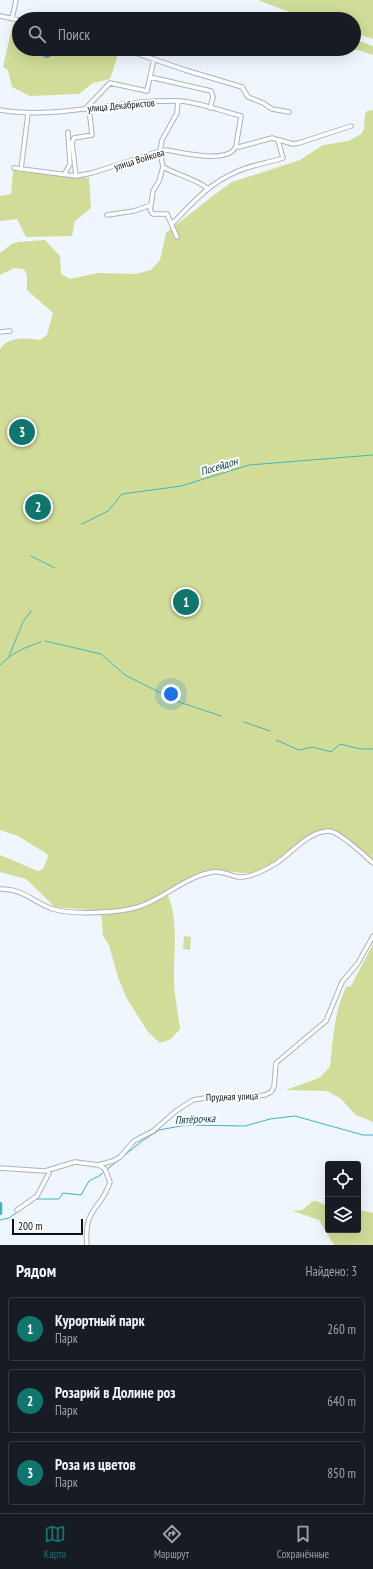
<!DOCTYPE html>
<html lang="ru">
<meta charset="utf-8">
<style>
body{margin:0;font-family:"PT Sans Narrow",sans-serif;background:#20242c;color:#f1f3f6}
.controls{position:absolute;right:12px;bottom:12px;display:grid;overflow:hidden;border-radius:4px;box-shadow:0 4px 16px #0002}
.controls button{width:36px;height:36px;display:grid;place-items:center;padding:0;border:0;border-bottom:1px solid #363941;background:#171b24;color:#f1f3f6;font:20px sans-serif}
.scale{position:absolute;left:12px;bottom:10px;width:71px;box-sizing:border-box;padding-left:4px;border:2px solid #0f1113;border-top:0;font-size:11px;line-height:14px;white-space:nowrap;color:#0f1113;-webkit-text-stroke:3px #fff;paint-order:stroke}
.you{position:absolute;left:171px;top:694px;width:14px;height:14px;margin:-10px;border:3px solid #fff;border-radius:50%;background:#1a73e8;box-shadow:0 0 0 6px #1a73e833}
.badge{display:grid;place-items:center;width:26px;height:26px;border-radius:50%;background:#0f766e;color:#fff;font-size:13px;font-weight:700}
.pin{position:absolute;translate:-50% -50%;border:2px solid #fff;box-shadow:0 1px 4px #0006}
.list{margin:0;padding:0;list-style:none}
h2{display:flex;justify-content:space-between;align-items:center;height:52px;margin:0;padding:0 16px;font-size:17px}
h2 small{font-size:13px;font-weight:400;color:#9ea1a6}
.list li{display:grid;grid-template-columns:26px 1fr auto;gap:12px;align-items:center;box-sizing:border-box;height:64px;margin:0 8px 8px;padding:0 8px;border:1px solid #363941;border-radius:4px}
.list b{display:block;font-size:15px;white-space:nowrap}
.list p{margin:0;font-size:13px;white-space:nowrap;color:#9ea1a6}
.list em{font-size:13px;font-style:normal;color:#9ea1a6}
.icon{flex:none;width:22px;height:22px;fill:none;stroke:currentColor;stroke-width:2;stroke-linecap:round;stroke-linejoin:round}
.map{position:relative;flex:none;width:373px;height:1245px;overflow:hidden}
.search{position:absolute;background:#171b24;box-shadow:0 4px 16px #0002;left:12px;right:12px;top:12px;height:44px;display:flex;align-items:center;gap:10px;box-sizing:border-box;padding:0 14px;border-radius:22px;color:#9ea1a6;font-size:15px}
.sheet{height:268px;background:#171b24}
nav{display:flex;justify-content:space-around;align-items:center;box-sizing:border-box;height:56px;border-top:1px solid #363941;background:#171b24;font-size:11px;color:#9ea1a6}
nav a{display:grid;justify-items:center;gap:2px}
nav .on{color:#0f766e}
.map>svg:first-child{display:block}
</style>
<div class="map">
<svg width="373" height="1245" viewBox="0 0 373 1245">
<rect width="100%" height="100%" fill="#eff6fe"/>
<path fill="#d0dc98" d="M258,0H373V39L354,33V19H308Z
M13,23L19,24V49H108L119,52L110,79L93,83L79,94L30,96L12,87L8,70L3,67Z
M354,39L373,46V55C362,52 357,46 346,54L340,52L339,49H354Z
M373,110V861L336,832L325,830L298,844L275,862L260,869L250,873H242L217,870L166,892C180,917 173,955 174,983C175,998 178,1013 180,1029L171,1039L160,1043L148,1032L126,997L118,977L109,945L103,936L101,911L55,907L26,879L0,872V855L38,871L43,869L48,856L47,854L18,836L0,830V349C9,336 26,338 40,340L47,335L53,313L27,290V275L24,269L14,268L0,275V253L12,244L18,242L45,240L60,256L61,274L70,279L98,273L136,274L151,270L160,260L166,233L214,195L232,182L300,160L323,145L349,141L361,134L364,129L365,114L367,111Z
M13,171L89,178L91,208L75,221L72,236L26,237L17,219L0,221V196L11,194Z
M184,936L191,937L190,950L183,949Z
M373,944V1122L356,1115L340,1098L327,1091L286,1090L319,1078L330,1067C333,1039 334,1013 346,987L351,986Z
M313,1201H316L328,1206V1230H358V1210L373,1213V1245H334L319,1220L293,1211L302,1210Z"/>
<path fill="#41b4bf" d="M42 53a5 5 0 1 1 10 0a5 5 0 1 1-10 0Z"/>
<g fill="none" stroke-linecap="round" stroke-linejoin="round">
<path stroke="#41b4bf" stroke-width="1" d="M82,524L108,511L122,494L181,486L249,465L373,455
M31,556L55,568
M45,641L101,654L125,675L179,702L221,716
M9,656L23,622L31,611
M0,665C12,653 25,647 41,642
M244,722L270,731
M276,740L299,750L313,747L331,752L340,744L361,749H373
M0,1220L9,1218L36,1199H59L63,1193L81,1195L89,1181L99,1176L142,1141L159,1130L186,1125L245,1126L270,1119L295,1116L363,1135H373"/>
<path stroke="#41b4bf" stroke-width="4.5" d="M0,1204V1213"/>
<defs>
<path id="minor" d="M0,16L19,20
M12,19L16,0
M124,49L185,70L242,87L248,97L263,103L272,109L289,112
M150,77L154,59
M86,108L110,83L147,91L150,77L211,91L213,97L210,108
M89,108L92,135L74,138L72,143L76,176L92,173L160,151L166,150C181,152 229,165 236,146
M0,110C59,120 119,99 179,101C199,102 221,111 241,116L236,146L239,147L272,138L293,144L299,143L351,126
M163,167C177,175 194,178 207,188
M14,168L76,176
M21,169L28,114
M65,173L70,164L68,132
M151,205L150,210L153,214H167L177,237
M107,215L134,211L151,205L153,191L159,181L163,167L160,151L162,140L177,113L178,101
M171,222H174C193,202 210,183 236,172C251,165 268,163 283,158L278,140
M0,332L10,331
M0,889C25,889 32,902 53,909C72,915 118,913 138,907C163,899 185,877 212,872C221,870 229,875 238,877C250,878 265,870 275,864C291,854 308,831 329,831C339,831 365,856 373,863
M0,1168L45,1171L75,1162L98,1165L113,1161L120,1157L134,1141L153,1131L176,1111L193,1100L211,1097H247L265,1095L271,1092L274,1087L276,1063L326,1021L342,982L358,963L373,936
M17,1210L37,1196L49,1173V1170
M87,1245C83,1208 102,1209 110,1182L105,1169L99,1165"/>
</defs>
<use href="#minor" stroke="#abb2b9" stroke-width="5.5"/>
<use href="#minor" stroke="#fff" stroke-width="3.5"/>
</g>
<g text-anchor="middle" stroke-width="4" stroke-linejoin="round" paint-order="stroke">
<g font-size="10" fill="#0f1113" stroke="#fff">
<text transform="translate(121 105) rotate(-5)" y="4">улица Декабристов</text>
<text transform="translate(139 159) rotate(-17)" y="4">улица Войкова</text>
<text transform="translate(232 1096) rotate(-2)" y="4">Прудная улица</text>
</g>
<g font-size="11" font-style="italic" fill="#023a3e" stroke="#fff">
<text transform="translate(219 466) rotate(-17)" y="4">Посейдон</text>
<text transform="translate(195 1119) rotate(-3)" y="4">Пятёрочка</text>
</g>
</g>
</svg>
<div class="controls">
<button><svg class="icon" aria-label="locate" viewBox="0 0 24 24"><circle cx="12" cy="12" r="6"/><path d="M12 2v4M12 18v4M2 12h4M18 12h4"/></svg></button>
<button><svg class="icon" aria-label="layers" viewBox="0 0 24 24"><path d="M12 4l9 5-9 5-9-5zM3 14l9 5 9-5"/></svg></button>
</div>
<div class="scale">200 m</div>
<div class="you"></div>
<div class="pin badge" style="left:186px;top:602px">1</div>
<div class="pin badge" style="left:38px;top:507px">2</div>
<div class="pin badge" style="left:22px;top:432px">3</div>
<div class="search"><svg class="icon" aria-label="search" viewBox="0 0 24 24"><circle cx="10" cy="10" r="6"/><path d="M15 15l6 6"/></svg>Поиск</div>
</div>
<section class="sheet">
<h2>Рядом<small>Найдено: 3</small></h2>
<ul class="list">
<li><span class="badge">1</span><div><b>Курортный парк</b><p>Парк</p></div><em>260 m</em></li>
<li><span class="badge">2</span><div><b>Розарий в Долине роз</b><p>Парк</p></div><em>640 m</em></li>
<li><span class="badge">3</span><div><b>Роза из цветов</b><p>Парк</p></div><em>850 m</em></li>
</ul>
</section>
<nav>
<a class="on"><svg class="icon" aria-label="map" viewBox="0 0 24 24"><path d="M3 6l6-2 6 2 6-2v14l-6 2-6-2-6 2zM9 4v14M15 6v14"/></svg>Карта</a>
<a><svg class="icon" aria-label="directions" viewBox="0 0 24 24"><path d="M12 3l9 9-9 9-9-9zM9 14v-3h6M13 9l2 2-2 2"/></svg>Маршрут</a>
<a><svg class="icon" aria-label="saved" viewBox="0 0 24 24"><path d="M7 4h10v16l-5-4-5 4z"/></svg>Сохранённые</a>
</nav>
